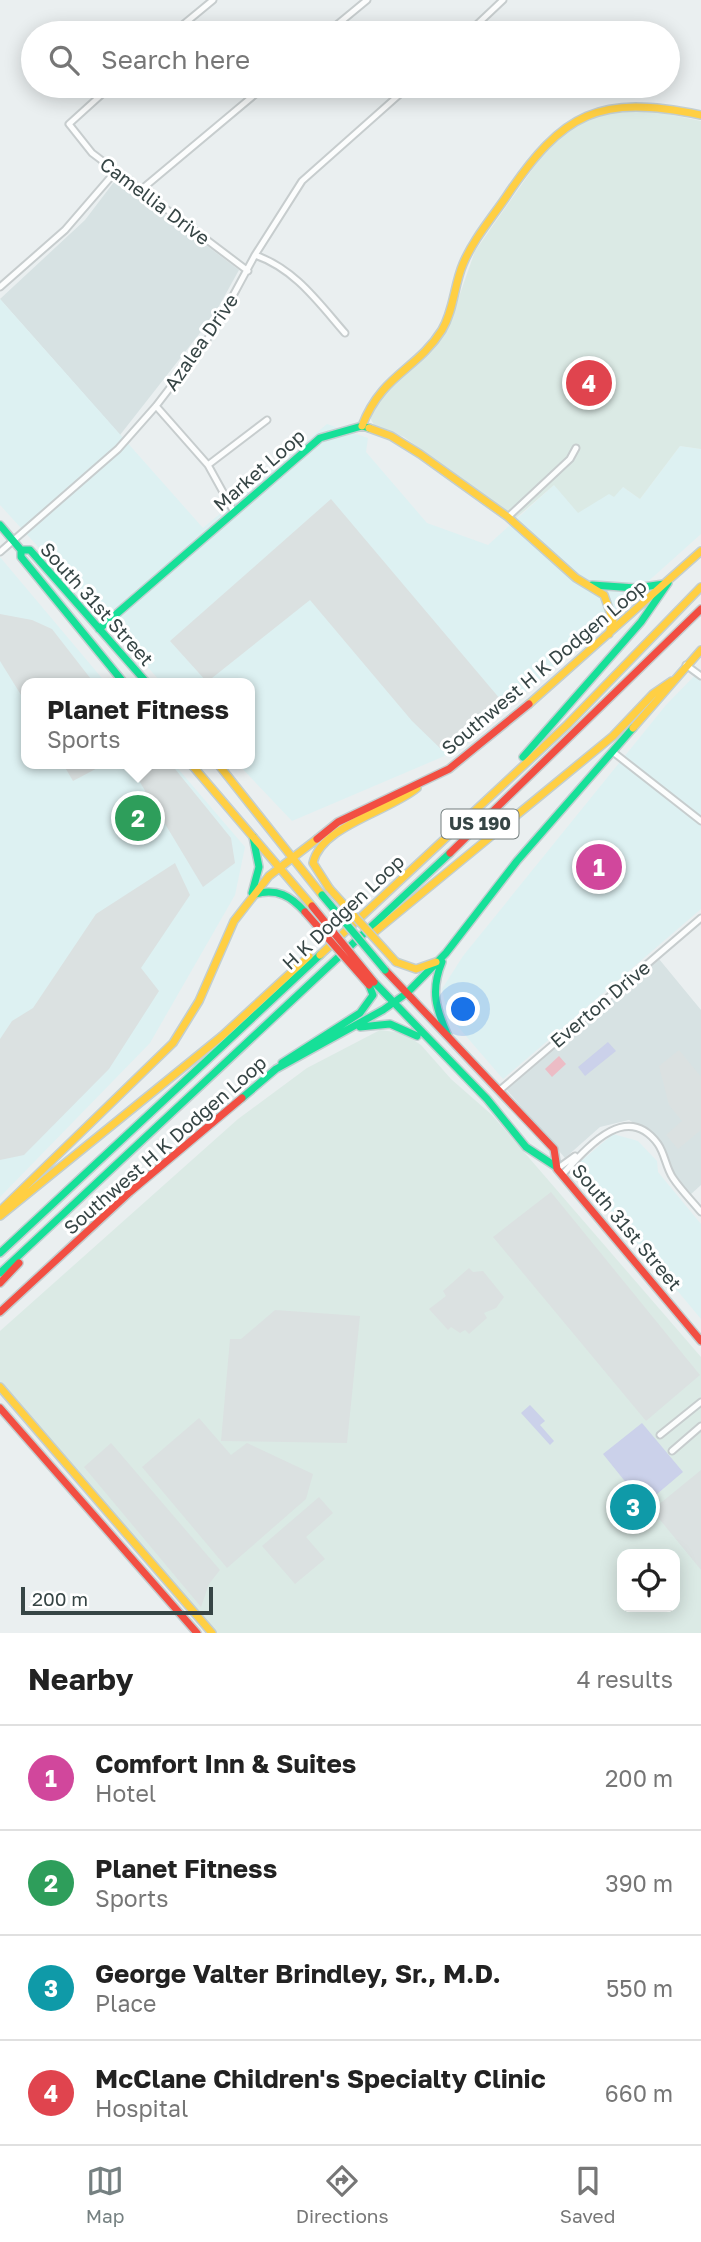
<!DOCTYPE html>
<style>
body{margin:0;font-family:"Golos Text",sans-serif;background:#f6f6f6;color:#222}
.controls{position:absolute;right:21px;bottom:21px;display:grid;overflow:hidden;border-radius:14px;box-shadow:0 4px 18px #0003}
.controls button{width:63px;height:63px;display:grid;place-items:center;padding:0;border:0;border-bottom:2px solid #e0e0e0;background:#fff;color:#222;font:35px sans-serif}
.scale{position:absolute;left:21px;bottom:18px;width:192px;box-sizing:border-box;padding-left:7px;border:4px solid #364545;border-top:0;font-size:19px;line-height:24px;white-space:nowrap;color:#364545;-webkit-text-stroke:5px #fff;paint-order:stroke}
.you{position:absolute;left:464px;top:1010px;width:24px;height:24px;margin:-18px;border:5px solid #fff;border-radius:50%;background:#1a73e8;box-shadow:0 0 0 10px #1a73e833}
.badge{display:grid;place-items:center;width:46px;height:46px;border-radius:50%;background:#758081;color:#fff;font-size:23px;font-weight:700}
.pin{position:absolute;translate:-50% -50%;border:4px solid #fff;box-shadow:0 2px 7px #0006}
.popup{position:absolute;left:21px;top:678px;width:234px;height:91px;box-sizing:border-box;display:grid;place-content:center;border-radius:14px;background:#fff;filter:drop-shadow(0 2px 5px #0005);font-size:23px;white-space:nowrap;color:#767676}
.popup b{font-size:26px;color:#222}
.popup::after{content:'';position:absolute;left:50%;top:100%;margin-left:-14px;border:14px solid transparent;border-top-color:#fff}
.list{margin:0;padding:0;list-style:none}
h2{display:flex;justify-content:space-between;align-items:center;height:91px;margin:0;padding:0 28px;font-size:30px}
h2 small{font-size:23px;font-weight:400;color:#767676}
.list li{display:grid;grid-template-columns:46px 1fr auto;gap:21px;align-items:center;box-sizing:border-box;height:105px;padding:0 28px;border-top:2px solid #e0e0e0}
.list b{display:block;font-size:26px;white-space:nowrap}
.list p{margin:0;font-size:23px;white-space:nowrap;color:#767676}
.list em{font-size:23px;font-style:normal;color:#767676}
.icon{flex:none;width:38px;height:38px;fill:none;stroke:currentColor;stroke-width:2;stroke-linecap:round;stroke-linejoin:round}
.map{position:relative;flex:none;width:701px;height:1633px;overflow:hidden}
.search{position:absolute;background:#fff;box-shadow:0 4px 18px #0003;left:21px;right:21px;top:21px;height:77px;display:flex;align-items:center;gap:18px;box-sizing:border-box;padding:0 24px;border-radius:38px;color:#767676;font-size:26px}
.sheet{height:511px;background:#fff}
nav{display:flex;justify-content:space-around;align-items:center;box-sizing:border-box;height:98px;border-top:2px solid #e0e0e0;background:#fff;font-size:19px;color:#767676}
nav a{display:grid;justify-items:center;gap:4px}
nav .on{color:#758081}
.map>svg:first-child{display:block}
</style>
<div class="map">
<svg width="701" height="1633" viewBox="0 0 701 1633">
<rect width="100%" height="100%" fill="#eaeff0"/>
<path fill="#d7e2e3" d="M117,178L239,270L214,315L120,435L0,299L85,220Z
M659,959L701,1010V1185L690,1195L674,1176L651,1133L629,1120L600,1127L565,1158L506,1089Z"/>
<path fill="#ddf1f2" d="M0,299L203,528L327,424L368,438L366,452L427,523L488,545L554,485L609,494L623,487L640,499L680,446L701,449V534L461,749L292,821L238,764H250V683H162L0,505Z
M0,557L106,683H26V764H174L245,847L235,895L150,1043L0,1197Z
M701,669V909L503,1079L447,1014L442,989L463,956L666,705Z
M613,1134L638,1141L657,1161L658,1172L701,1224V1319L574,1167Z"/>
<path fill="#dbeae5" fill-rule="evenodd" d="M644,109L701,121V449L680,446L640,499L623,487L614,497L609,494L578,513L554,485L516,518L404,437L374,425L369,416L388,387L447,331L475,251L550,144L567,130L592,118L619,110Z
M380,1030L403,1033L421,1045L451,1079L492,1115L701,1357V1633H217L0,1382V1331L238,1119L307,1068ZM622,1554H675V1607H622Z"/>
<path fill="#cbd1ea" d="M608,1042L616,1051L585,1076L578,1067Z
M530,1405L545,1421L540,1425L554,1441L550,1445L521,1413Z
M642,1423L683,1472L644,1505L603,1454Z"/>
<path fill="#dbe1e1" d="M331,499L506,706L454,751H443L412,721L310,600L207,682L170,641Z
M0,614L32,620L52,629L94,683H26V703L0,661Z
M63,764H105L73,781Z
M129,764H171L231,838L235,863L203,887Z
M175,863L190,895L141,968L159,991L109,1069L24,1155L0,1160V1039L12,1021L33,1008L96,914Z
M679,1050L701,1077V1130L678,1149L666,1135L682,1121L669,1105L659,1066Z
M551,1192L700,1375L646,1421L493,1237Z
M469,1268L473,1272L483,1271L504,1297L496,1308L484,1313L487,1318L469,1334L465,1330L460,1333L451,1327L448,1330L429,1309L446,1296L443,1291Z
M275,1310L360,1316L347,1443L221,1441L230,1339H241Z
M199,1418L231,1455L247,1443L313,1474L306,1499L227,1568L142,1467Z
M111,1443L220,1570L209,1584L201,1607L84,1467Z
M701,1470V1570L652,1510Z
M319,1497L333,1513L306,1537L325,1559L295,1584L262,1546Z"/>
<path fill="#ecbcc5" d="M559,1056L566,1064L552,1077L545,1069Z"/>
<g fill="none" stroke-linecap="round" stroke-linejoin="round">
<defs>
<path id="street" d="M173,33L213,0
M327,33L367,0
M468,33L503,0
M111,86L69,124L92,153L248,271
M142,189L265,86
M255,255C295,269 318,302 345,333
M0,287L65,230L116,171
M156,406L208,465L234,512
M208,465L267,420
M508,517L570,459L576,448
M0,552L118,449L156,406L215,329L255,255L302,181L409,86
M686,665L701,676
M613,752L701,821
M500,1090L701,918
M557,1169L575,1156
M562,1175C586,1149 626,1100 658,1144C665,1154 666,1168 673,1178C681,1190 692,1201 701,1212
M660,1435L701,1402
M672,1451L701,1426"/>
<path id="fast" d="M0,525L21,550V557L124,683
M21,550H30L147,683
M592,585L636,588L664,584
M99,629L320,438L362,426L369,428
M523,757L641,622L668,583
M252,893L259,867L253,837
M255,894C277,888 291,896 305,912
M442,962C430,991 436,1009 448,1036
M374,982L487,1099L526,1147L555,1166
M360,1027L390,1024L417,1036
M282,1063L360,1013L373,995L369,985
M242,1098L276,1069L383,1010L407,993L446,953L517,861L633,728
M0,1253L320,955
M0,1273L450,853"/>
<path id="slow" d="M362,426C382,374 417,370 442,330C454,310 454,285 463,264C473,240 491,219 506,197C563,112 599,94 701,115
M369,428L391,436L420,454L508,517L576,578L604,595L613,620L609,634
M529,704L701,551
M633,728L701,650
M191,764L312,906
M218,764L322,895
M329,888L313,863C321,826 388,812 417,788
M372,934L613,736L653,694L672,681
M320,955L567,725L701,587
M396,962L416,969L436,962
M1,1210L173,1043L199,1001L234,921L269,876L317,839
M0,1216L222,1036L309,956
M0,1387L212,1633"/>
<path id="jam" d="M317,839L338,822L449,769L529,704
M450,853L701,609
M385,970L554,1149L557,1169L701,1341
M0,1283L19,1263
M0,1312L130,1192L242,1098
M0,1408L197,1633"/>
</defs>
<use href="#street" stroke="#c7cdce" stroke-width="9"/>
<use href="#fast" stroke="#c3ced0" stroke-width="10"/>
<use href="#slow" stroke="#c3ced0" stroke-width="10"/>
<use href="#jam" stroke="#c3ced0" stroke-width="10"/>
<use href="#street" stroke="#fcfdfd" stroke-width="5"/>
<use href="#fast" stroke="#16e098" stroke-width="7"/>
<use href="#slow" stroke="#ffcf43" stroke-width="7"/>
<use href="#jam" stroke="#f24e42" stroke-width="7"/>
<defs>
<path id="fast-bridge" d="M322,895L385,970"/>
<path id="slow-bridge" d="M329,888L396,962"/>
<path id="jam-bridge" d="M312,906L374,982
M305,912L369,985"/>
</defs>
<use href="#fast-bridge" stroke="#c3ced0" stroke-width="10" stroke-linecap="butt"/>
<use href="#slow-bridge" stroke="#c3ced0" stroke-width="10" stroke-linecap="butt"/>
<use href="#jam-bridge" stroke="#c3ced0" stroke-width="10" stroke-linecap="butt"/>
<use href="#fast-bridge" stroke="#16e098" stroke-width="7"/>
<use href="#slow-bridge" stroke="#ffcf43" stroke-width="7"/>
<use href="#jam-bridge" stroke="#f24e42" stroke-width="7"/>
</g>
<g text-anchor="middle" stroke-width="6" stroke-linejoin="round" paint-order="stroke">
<rect fill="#fff" stroke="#727d7d" stroke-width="2" x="441.5" y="809.5" width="77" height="29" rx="5"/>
<g font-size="18" font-weight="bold" fill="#364545">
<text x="480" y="830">US 190</text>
</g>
<g font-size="19" fill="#364545" stroke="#fff">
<text transform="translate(155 201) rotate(37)" y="7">Camellia Drive</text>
<text transform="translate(201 342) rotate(-55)" y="7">Azalea Drive</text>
<text transform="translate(259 470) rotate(-41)" y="7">Market Loop</text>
<text transform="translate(97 604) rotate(48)" y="7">South 31st Street</text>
<text transform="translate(544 667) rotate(-40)" y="7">Southwest H K Dodgen Loop</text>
<text transform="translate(343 912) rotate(-43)" y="7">H K Dodgen Loop</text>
<text transform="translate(600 1004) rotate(-40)" y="7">Everton Drive</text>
<text transform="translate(165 1145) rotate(-41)" y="7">Southwest H K Dodgen Loop</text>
<text transform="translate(627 1227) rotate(50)" y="7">South 31st Street</text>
</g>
</g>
</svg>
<div class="controls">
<button><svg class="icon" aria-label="locate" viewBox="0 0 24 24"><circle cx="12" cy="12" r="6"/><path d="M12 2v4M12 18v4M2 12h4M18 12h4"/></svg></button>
</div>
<div class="scale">200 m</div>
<div class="you"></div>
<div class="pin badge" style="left:599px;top:867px;background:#d1479c">1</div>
<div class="pin badge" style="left:138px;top:818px;background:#2e9e5b">2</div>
<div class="popup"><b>Planet Fitness</b>Sports</div>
<div class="pin badge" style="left:633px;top:1507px;background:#0f9aa8">3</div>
<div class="pin badge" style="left:589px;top:383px;background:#e0444e">4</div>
<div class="search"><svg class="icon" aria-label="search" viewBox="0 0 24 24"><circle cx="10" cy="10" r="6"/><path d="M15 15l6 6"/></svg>Search here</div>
</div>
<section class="sheet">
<h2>Nearby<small>4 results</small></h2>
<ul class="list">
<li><span class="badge" style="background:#d1479c">1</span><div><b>Comfort Inn &amp; Suites</b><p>Hotel</p></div><em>200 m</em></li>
<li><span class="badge" style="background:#2e9e5b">2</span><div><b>Planet Fitness</b><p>Sports</p></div><em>390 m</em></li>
<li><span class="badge" style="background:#0f9aa8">3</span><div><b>George Valter Brindley, Sr., M.D.</b><p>Place</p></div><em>550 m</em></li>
<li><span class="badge" style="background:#e0444e">4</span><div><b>McClane Children's Specialty Clinic</b><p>Hospital</p></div><em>660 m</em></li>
</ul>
</section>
<nav>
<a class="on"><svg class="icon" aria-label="map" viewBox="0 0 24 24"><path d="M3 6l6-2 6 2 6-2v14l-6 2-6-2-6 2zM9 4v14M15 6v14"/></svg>Map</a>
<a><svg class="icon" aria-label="directions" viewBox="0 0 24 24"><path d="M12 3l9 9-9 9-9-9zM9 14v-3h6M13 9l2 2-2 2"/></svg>Directions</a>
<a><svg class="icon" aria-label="saved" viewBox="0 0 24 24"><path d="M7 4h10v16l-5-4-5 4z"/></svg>Saved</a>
</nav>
